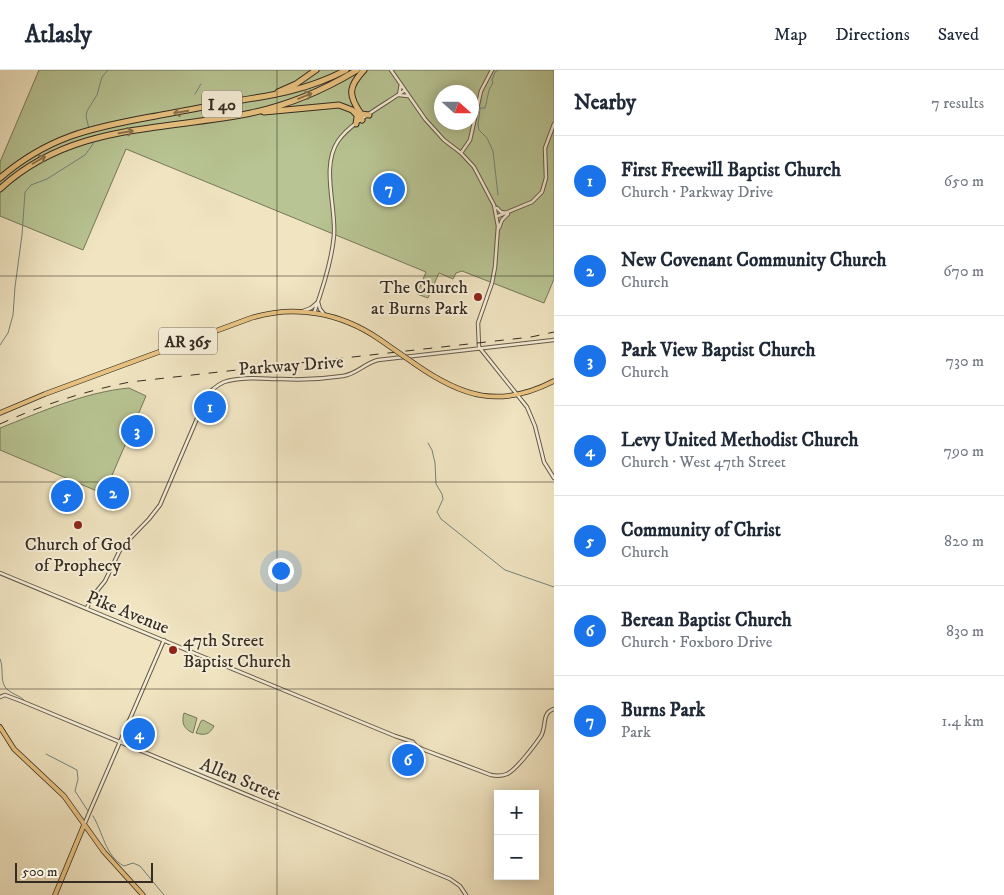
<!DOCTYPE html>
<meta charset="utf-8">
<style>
body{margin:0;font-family:"IM FELL DW Pica",serif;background:#f2f2f3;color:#1f2937}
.controls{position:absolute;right:15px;bottom:15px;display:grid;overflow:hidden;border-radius:0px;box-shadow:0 2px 12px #0003}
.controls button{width:45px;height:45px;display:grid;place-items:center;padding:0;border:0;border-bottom:1px solid #e0e1e3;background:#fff;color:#1f2937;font:25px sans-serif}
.compass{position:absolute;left:434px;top:15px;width:45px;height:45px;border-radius:50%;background:#fff;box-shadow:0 2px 12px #0003;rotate:111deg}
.scale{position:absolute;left:15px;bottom:12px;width:138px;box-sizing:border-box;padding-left:5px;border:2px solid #352c22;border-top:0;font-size:14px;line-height:18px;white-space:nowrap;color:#352c22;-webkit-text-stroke:4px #f5edd7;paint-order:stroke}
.you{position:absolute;left:280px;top:500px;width:18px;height:18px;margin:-12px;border:4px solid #fff;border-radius:50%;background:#1a73e8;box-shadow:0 0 0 8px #1a73e833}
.badge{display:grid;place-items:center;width:32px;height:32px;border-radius:50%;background:#1a73e8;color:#fff;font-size:16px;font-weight:700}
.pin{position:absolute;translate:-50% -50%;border:2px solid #fff;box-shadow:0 1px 5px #0006}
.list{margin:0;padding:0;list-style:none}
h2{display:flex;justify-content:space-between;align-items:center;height:65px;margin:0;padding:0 20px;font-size:21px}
h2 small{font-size:16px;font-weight:400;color:#747a83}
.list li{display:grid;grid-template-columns:32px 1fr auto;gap:15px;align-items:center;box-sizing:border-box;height:90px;padding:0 20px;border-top:1px solid #e0e1e3}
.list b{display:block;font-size:19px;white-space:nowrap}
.list p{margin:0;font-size:16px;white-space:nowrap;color:#747a83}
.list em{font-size:16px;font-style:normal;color:#747a83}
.map{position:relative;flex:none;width:554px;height:825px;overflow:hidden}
header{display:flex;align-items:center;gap:30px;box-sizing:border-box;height:70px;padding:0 25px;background:#fff;border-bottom:1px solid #e0e1e3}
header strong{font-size:24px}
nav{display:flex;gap:28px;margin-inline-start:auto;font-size:18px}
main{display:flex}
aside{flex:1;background:#fff}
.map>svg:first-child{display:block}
</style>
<header>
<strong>Atlasly</strong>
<nav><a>Map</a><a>Directions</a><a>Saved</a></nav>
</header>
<main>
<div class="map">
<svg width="554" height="825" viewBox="0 0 554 825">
<rect width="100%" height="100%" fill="#f0e4c1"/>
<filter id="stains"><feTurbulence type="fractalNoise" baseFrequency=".004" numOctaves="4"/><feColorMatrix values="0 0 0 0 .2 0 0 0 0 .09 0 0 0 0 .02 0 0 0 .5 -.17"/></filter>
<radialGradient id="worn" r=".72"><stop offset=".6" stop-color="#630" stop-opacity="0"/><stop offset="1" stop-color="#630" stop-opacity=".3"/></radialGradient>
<path fill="#b8c493" stroke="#76785a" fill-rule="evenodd" d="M39,0H554V209L544,233L462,201L456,203L453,209L439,203L428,228L417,224L426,202L126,79L83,180L0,146V92ZM442,22H472V52H442Z
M129,318L146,326L104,424L0,380V358C41,342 85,322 129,318Z
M184,643L197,648L193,663C184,659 181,653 184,643Z
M203,650L214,656C210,664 205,666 196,663L201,651Z"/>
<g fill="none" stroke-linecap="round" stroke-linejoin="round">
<path stroke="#72847d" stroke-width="1" d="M195,24L201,14
M89,59L86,46L87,41L97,25L102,7L108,0
M498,125L493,81L487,68L479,60L478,55L480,38H485C488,29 487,21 493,13L492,10L495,2L499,0
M0,275L8,263L13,245L15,217L22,165L25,122L31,115L47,109L85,85L93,74V72
M428,373L432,380L435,393L436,414L442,424L443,429L437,442L441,449L505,500L554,517
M0,589C4,598 0,609 5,617C10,624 20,625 25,631
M46,684L77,700L78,709L75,721L88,741
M93,746C103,762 105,786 124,796L133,793L140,796L164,825"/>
<defs>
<path id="minor" d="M391,0L425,49L444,70L461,83L474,97L494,135L498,156L495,197L492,213L478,253L479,277L527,337L535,356L544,392L554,408
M401,14L399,25L408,26
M461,83L470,70L481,21L492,0
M497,138L501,142L507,143
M498,146L532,132L542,122L546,108L545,78L554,54
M499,158L502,150L508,144
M303,241L311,238L318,232L320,239L324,244
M314,243C323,218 332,191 334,165C336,136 321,96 338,71C351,52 386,34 405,20
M0,503L395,666L413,672L416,676L422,679L491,705C496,706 502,706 507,704C516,700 535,675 541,666C547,656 541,643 554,639
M87,538L92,527L105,511L121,478L149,449L160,435L205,330C209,322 215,316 224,312C241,306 264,309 282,309C302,310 323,309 343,306C357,304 365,293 378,290L554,270
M0,627L5,625L21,631L450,809L460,816L466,825
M84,755L164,570"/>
<path id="major" d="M415,294C462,327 500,339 554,311
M0,343L45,324L251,248C295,234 341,243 379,269
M0,657L14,679L64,726L104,782L143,825
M55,825L84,755"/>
<path id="highway" d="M364,0C348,17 348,25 361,44L369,45
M278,22L296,14L316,0
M264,42L339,35L352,40L362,50
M356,54L357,47
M0,108C48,67 90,58 150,47C179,42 208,36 236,31C276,25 310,19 346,0
M0,119C71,53 163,61 251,43C289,35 324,20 357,0"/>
</defs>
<use href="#minor" stroke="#645a4a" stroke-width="4.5"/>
<use href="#major" stroke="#352c22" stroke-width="5.5"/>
<use href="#highway" stroke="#352c22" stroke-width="7"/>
<use href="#minor" stroke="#f5edd7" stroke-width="2.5"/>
<use href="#major" stroke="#e8c280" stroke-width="4"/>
<use href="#highway" stroke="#e8c280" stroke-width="5"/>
<path stroke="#352c22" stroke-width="1" stroke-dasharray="9 9" stroke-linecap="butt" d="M0,354C42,335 85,321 130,312L531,267L554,262"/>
<defs>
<path id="major-bridge" d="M379,269L415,294"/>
</defs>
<use href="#major-bridge" stroke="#352c22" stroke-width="5.5" stroke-linecap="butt"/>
<use href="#major-bridge" stroke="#e8c280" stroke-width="4"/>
</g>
<defs><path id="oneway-shaft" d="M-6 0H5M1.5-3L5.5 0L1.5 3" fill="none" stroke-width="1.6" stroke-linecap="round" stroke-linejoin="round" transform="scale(1.25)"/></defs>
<g stroke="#86704c">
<use href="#oneway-shaft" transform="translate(305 26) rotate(-22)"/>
<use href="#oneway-shaft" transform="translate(181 42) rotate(170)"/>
<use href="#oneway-shaft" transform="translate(126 62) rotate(-9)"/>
<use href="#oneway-shaft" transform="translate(39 90) rotate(-30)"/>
</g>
<path fill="none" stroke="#352c22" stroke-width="1" stroke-opacity="0.55" d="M277,0V825M0,206H554M0,412H554M0,619H554"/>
<g fill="#8f2418" stroke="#f5edd7" stroke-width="2">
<circle cx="478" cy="227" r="5"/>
<circle cx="78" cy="455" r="5"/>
<circle cx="173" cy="580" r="5"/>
</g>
<g text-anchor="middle" stroke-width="4" stroke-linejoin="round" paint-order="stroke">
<g fill="#f5edd7" stroke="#6f6658" stroke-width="1">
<rect x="202" y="20.5" width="40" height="27" rx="4"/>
<rect x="159" y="257.5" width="58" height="27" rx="4"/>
</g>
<g font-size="16" font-weight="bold" fill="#352c22">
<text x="222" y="40">I 40</text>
<text x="188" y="277">AR 365</text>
</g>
<g font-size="18" fill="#352c22" stroke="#f5edd7" text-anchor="end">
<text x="468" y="223">The Church<tspan x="468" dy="21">at Burns Park</tspan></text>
<text x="78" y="480" text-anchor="middle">Church of God<tspan x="78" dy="21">of Prophecy</tspan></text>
<text x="183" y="576" text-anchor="start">47th Street<tspan x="183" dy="21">Baptist Church</tspan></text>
</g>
<g font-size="18" fill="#352c22" stroke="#f5edd7">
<text transform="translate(291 295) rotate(-4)" y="6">Parkway Drive</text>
<text transform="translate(128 542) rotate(22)" y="6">Pike Avenue</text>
<text transform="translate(241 709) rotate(22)" y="6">Allen Street</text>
</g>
</g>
<rect width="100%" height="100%" filter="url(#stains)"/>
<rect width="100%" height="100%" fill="url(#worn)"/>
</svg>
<div class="controls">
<button>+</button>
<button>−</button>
</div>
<svg class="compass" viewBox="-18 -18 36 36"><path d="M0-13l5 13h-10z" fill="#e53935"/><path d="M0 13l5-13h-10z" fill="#747a83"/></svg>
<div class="scale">500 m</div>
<div class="you"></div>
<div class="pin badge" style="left:210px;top:337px">1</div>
<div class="pin badge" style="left:113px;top:423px">2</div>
<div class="pin badge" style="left:137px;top:361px">3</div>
<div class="pin badge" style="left:139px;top:664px">4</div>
<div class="pin badge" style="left:67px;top:426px">5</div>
<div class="pin badge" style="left:408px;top:690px">6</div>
<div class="pin badge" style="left:389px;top:119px">7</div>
</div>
<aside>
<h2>Nearby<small>7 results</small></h2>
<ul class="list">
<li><span class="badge">1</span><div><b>First Freewill Baptist Church</b><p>Church · Parkway Drive</p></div><em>650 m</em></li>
<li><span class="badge">2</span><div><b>New Covenant Community Church</b><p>Church</p></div><em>670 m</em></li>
<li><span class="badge">3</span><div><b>Park View Baptist Church</b><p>Church</p></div><em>730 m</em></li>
<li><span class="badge">4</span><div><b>Levy United Methodist Church</b><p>Church · West 47th Street</p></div><em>790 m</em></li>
<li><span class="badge">5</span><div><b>Community of Christ</b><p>Church</p></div><em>820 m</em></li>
<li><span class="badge">6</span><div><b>Berean Baptist Church</b><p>Church · Foxboro Drive</p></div><em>830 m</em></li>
<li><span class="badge">7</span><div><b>Burns Park</b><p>Park</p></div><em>1.4 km</em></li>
</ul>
</aside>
</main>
